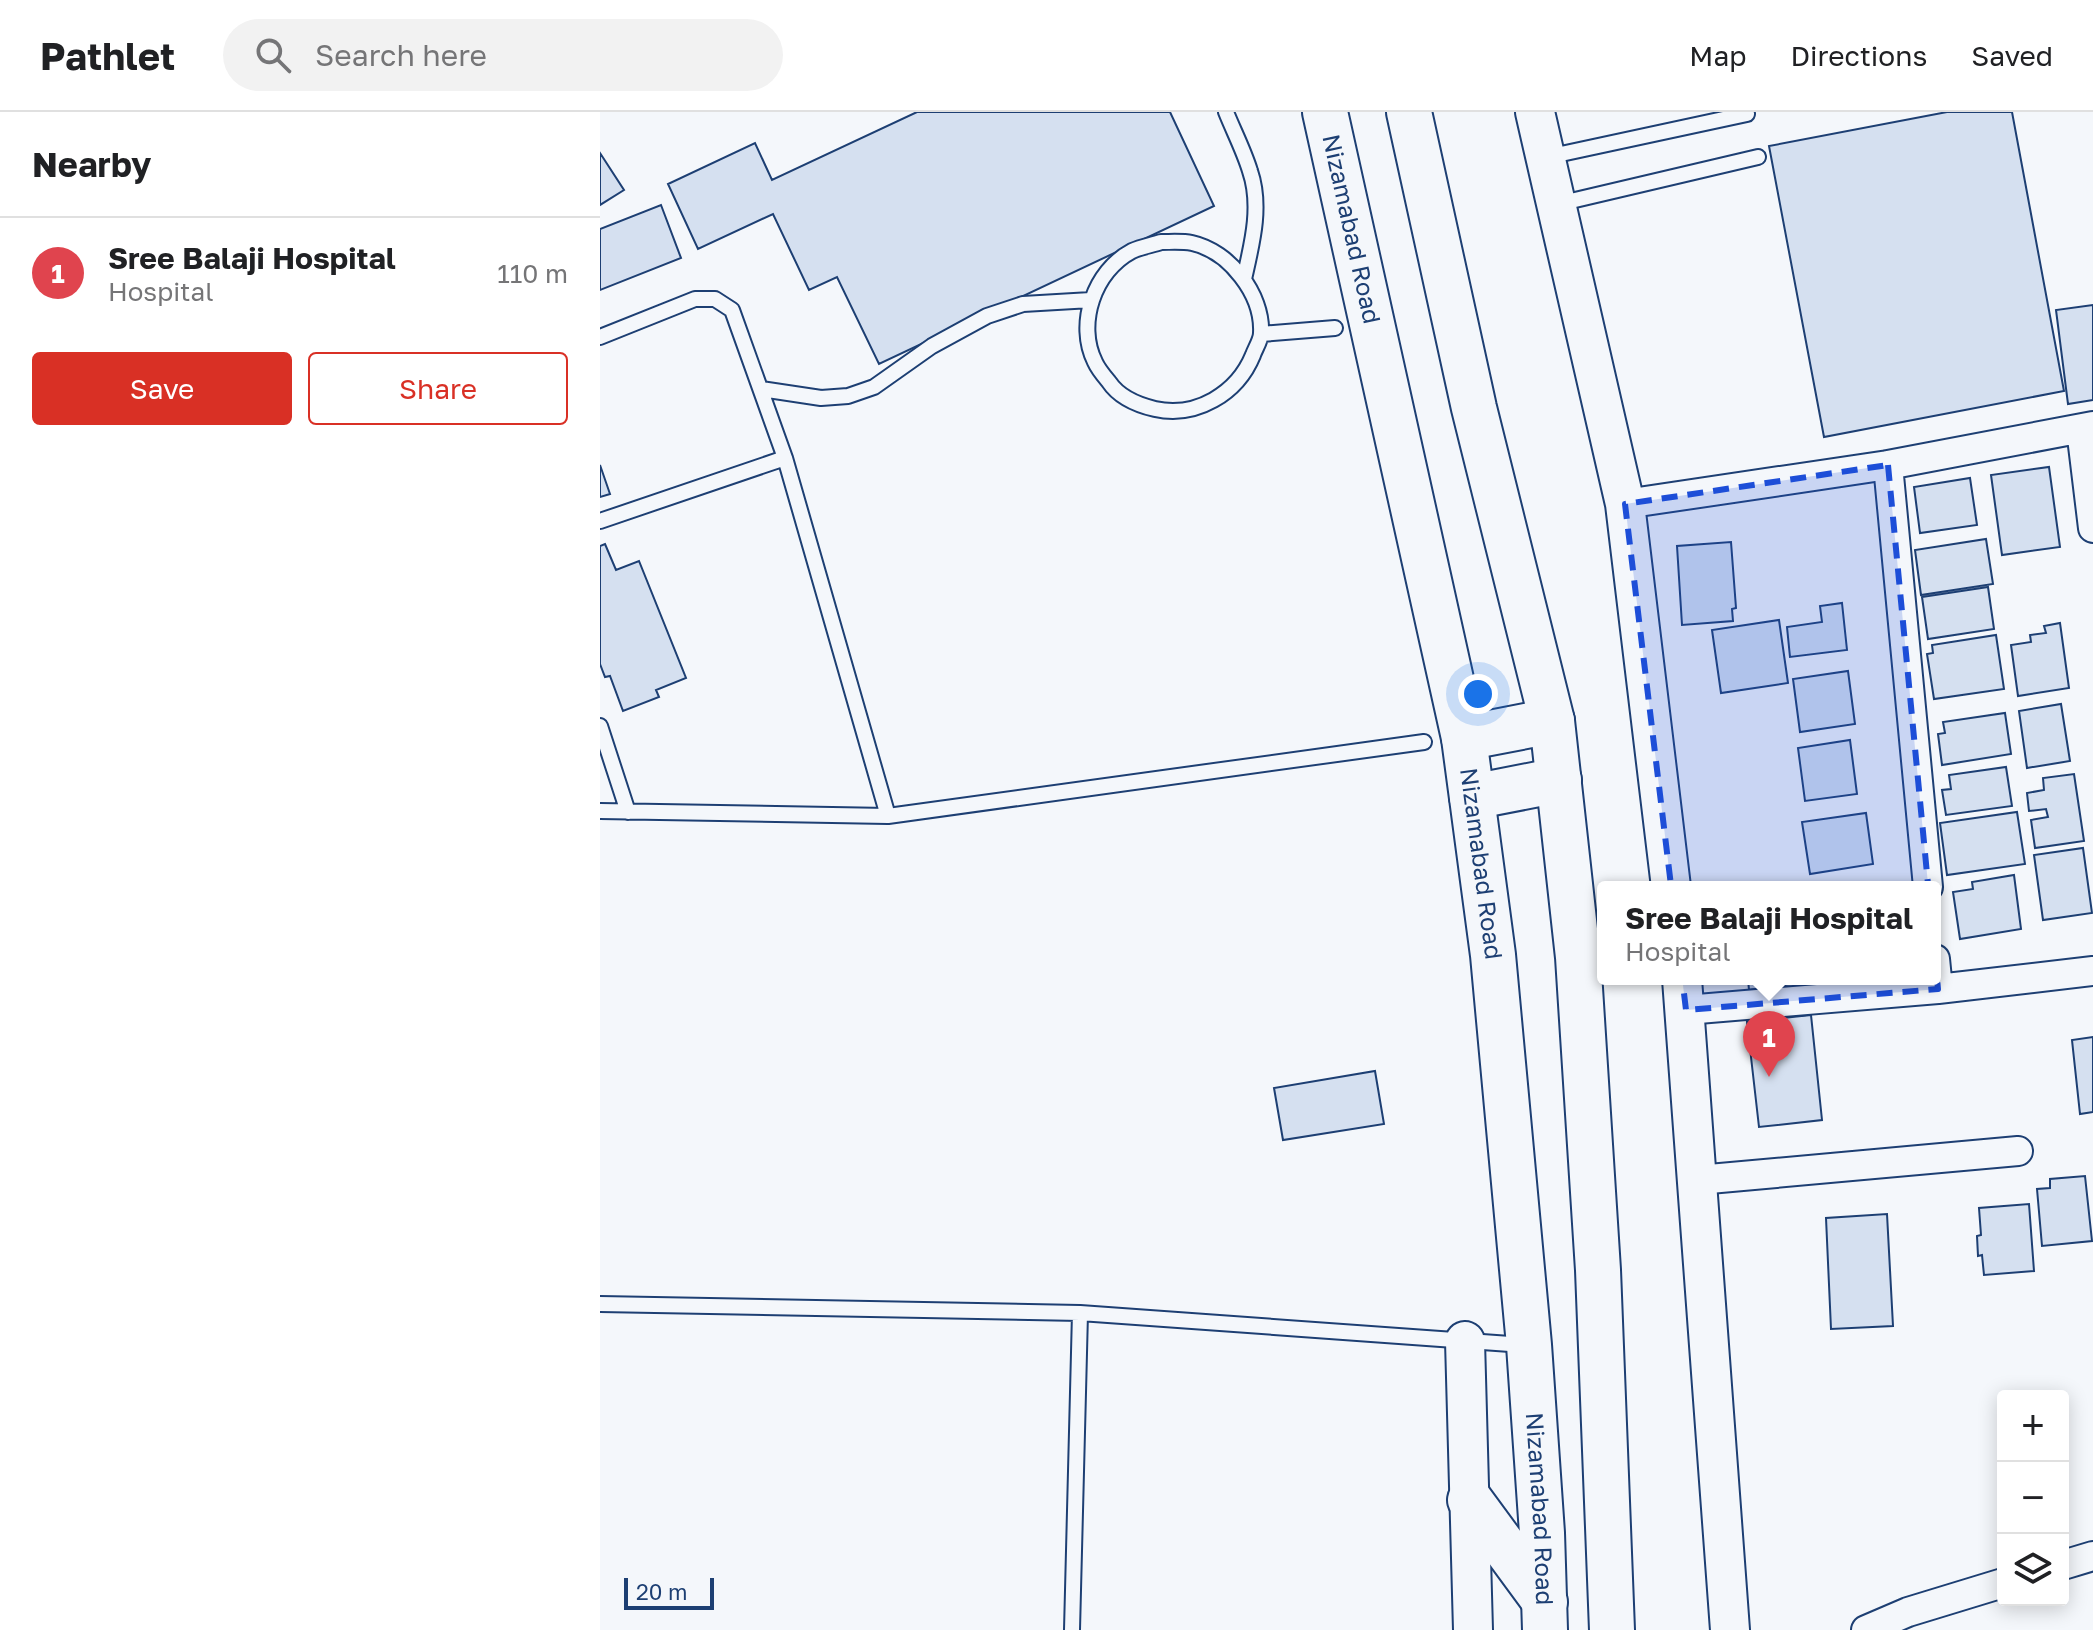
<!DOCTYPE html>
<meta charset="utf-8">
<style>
body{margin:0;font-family:"Golos Text",sans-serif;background:#f2f2f2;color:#202124}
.controls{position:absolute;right:24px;bottom:24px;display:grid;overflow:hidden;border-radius:8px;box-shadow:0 4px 20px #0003}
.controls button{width:72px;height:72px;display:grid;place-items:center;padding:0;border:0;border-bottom:2px solid #e0e0e0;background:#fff;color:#202124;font:40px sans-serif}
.scale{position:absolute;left:24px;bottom:20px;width:90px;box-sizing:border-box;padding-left:8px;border:4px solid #1d3f73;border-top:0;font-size:22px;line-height:28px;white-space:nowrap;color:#1d3f73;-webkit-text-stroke:6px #f4f7fb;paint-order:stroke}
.you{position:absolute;left:878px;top:582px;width:28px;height:28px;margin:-20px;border:6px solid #fff;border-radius:50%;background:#1a73e8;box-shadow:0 0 0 12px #1a73e833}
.badge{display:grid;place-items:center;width:52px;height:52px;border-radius:50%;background:#d93025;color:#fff;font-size:26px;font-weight:700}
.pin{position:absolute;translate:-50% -66px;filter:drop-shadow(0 2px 4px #0008)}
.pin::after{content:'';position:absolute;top:42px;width:28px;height:24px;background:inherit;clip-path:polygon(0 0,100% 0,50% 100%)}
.popup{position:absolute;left:997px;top:769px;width:344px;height:104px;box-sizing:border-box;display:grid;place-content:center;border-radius:8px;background:#fff;filter:drop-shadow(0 2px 6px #0005);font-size:26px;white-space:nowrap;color:#757577}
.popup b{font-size:30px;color:#202124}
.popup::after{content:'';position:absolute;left:50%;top:100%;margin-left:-16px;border:16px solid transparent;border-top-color:#fff}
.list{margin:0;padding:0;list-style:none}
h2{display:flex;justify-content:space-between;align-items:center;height:104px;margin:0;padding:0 32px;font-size:34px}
h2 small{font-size:26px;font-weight:400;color:#757577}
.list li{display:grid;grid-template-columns:52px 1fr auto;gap:24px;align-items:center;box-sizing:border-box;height:112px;padding:0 32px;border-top:2px solid #e0e0e0}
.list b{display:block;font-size:30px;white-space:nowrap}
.list p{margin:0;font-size:26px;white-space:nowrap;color:#757577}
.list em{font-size:26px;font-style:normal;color:#757577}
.actions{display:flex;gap:16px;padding:24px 32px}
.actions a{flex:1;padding:18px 0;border:2px solid #d93025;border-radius:8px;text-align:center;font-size:28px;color:#d93025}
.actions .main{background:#d93025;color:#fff}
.icon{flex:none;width:44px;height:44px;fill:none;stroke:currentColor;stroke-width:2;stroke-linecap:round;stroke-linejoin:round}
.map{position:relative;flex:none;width:1493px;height:1518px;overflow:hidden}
header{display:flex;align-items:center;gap:48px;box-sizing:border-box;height:112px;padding:0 40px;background:#fff;border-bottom:2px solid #e0e0e0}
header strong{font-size:38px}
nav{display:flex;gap:44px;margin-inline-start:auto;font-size:28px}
.search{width:560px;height:72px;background:#f2f2f2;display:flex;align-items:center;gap:20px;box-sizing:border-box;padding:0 28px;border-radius:44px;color:#757577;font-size:30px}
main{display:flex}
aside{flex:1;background:#fff}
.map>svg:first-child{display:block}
</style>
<header>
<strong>Pathlet</strong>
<div class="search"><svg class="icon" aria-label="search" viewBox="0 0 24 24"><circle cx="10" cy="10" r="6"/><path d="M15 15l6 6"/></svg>Search here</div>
<nav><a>Map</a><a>Directions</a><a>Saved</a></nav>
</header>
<main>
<aside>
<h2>Nearby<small></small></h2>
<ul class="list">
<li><span class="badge" style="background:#e0444e">1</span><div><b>Sree Balaji Hospital</b><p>Hospital</p></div><em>110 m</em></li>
</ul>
<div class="actions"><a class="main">Save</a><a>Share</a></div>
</aside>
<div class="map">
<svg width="1493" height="1518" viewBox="0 0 1493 1518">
<rect width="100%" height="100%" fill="#f4f7fb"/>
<path fill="#d5e0f0" stroke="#1d3f73" stroke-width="2" d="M317,0H570L614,94L279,252L237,165L209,178L173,102L98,137L68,72L155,31L172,68Z
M1347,0H1412L1464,279L1224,325L1169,34Z
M0,41L24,78L0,93Z
M61,93L81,146L0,178V117Z
M1493,193V288L1468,292L1456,198Z
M0,353L10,382L0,385Z
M1449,355L1460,435L1402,443L1391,363Z
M1370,366L1377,413L1320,421L1314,375Z
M1386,427L1393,472L1321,483L1315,438Z
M1131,430L1136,496L1132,497L1133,509L1082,513L1077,434Z
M5,432L16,458L39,449L86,566L56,578L59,585L23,599L10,564L5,565L0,552V434Z
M1388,475L1394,517L1328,527L1322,485Z
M1242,491L1247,538L1190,545L1187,515L1222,510L1220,494Z
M1179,508L1188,571L1121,581L1112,518Z
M1460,511L1469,576L1418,584L1411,533L1431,530L1430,523L1446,521L1444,514Z
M1396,523L1404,577L1334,587L1327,542L1333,541L1332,533Z
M1248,559L1255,612L1200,620L1193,567Z
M1461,592L1470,649L1427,656L1419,599Z
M1405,601L1411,642L1342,653L1338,622L1345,621L1343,610Z
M1250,628L1257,682L1205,689L1198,636Z
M1406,655L1412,694L1346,703L1342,678L1351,677L1349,663Z
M1474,662L1484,729L1435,736L1431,708L1448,705L1446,697L1429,699L1427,681L1444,678L1443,666Z
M1417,700L1425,752L1347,763L1340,711Z
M1266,701L1273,752L1210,762L1202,710Z
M1483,736L1492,801L1443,808L1434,743Z
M1414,763L1421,817L1360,827L1353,780L1373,777L1372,770Z
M1148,867H1213V869L1149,878Z
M1211,903L1222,1008L1159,1015L1147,910Z
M1493,925V1000L1480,1002L1472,928Z
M775,959L784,1012L683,1028L674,976Z
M1485,1064L1492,1129L1442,1134L1437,1077L1450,1076V1067Z
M1429,1092L1434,1159L1384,1163L1382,1143L1378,1144L1377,1124L1381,1123L1379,1096Z
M1287,1102L1293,1214L1231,1217L1226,1106Z"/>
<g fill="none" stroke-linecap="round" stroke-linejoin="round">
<defs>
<path id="service" d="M626,0C634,20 644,39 650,59C662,94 652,132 644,167
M947,45L1147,2
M958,92L1158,45
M561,130C571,130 582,129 592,131C629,139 663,182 661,221C661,228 655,237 653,243C637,282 596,306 555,297C538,293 519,285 509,270C504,264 498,257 495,250C476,212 494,159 532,139C541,135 552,133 561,130Z
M661,222L735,216
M0,225L95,187H115L132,198L185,346L288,704
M161,277L221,286L248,284L274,275L332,234L387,204L423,192L491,188
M0,409L185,346
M0,614L28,700
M0,699L288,704L824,630
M0,1192L480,1201L924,1233
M472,1518L480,1201"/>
<path id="minor" d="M1481,317L1493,416
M1288,353L1328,775
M1025,392L1288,353L1493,314
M1335,847L1338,877
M1086,898L1338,877L1493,859
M1098,1068L1418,1039
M1463,1453L1493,1444
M1266,1518L1308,1500L1403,1471"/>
<path id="secondary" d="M935,0L1025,392L1071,775
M1082,867L1130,1518
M865,1229L873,1518"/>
<g id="trunk">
<path id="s1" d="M725,0L864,626L893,843L929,1233L942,1421L945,1518"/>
<path d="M809,0L874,296L952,609L978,845L998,1158L1012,1518"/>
<path d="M864,626L952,609"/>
<path d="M872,685L959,668"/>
<path d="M870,1388L945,1490"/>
</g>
</defs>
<use href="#service" stroke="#1d3f73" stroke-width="18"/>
<use href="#minor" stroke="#1d3f73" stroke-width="32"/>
<use href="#secondary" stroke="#1d3f73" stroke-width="42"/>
<use href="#trunk" stroke="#1d3f73" stroke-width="48"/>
<use href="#service" stroke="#f4f7fb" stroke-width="14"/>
<use href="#minor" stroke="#f4f7fb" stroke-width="28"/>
<use href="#secondary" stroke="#f4f7fb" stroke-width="38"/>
<use href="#trunk" stroke="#f4f7fb" stroke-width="44"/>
</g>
<path fill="#1d4ed8" fill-opacity="0.2" stroke="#1d4ed8" stroke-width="6" stroke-dasharray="16 10" stroke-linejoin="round" d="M1288,353L1338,877L1086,898L1025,392Z"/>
<g text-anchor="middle" stroke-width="6" stroke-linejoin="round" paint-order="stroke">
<g font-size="24" fill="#1d3f73" stroke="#f4f7fb">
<text dy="8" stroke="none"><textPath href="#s1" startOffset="120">Nizamabad Road</textPath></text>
<text dy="8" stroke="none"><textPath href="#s1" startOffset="768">Nizamabad Road</textPath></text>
<text dy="8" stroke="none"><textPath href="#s1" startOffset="1416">Nizamabad Road</textPath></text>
</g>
</g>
</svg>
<div class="controls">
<button>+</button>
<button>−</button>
<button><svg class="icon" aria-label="layers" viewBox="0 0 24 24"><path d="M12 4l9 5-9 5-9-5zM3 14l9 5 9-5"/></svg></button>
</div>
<div class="scale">20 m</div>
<div class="you"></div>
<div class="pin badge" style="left:1169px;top:965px;background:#e0444e">1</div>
<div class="popup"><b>Sree Balaji Hospital</b>Hospital</div>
</div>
</main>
